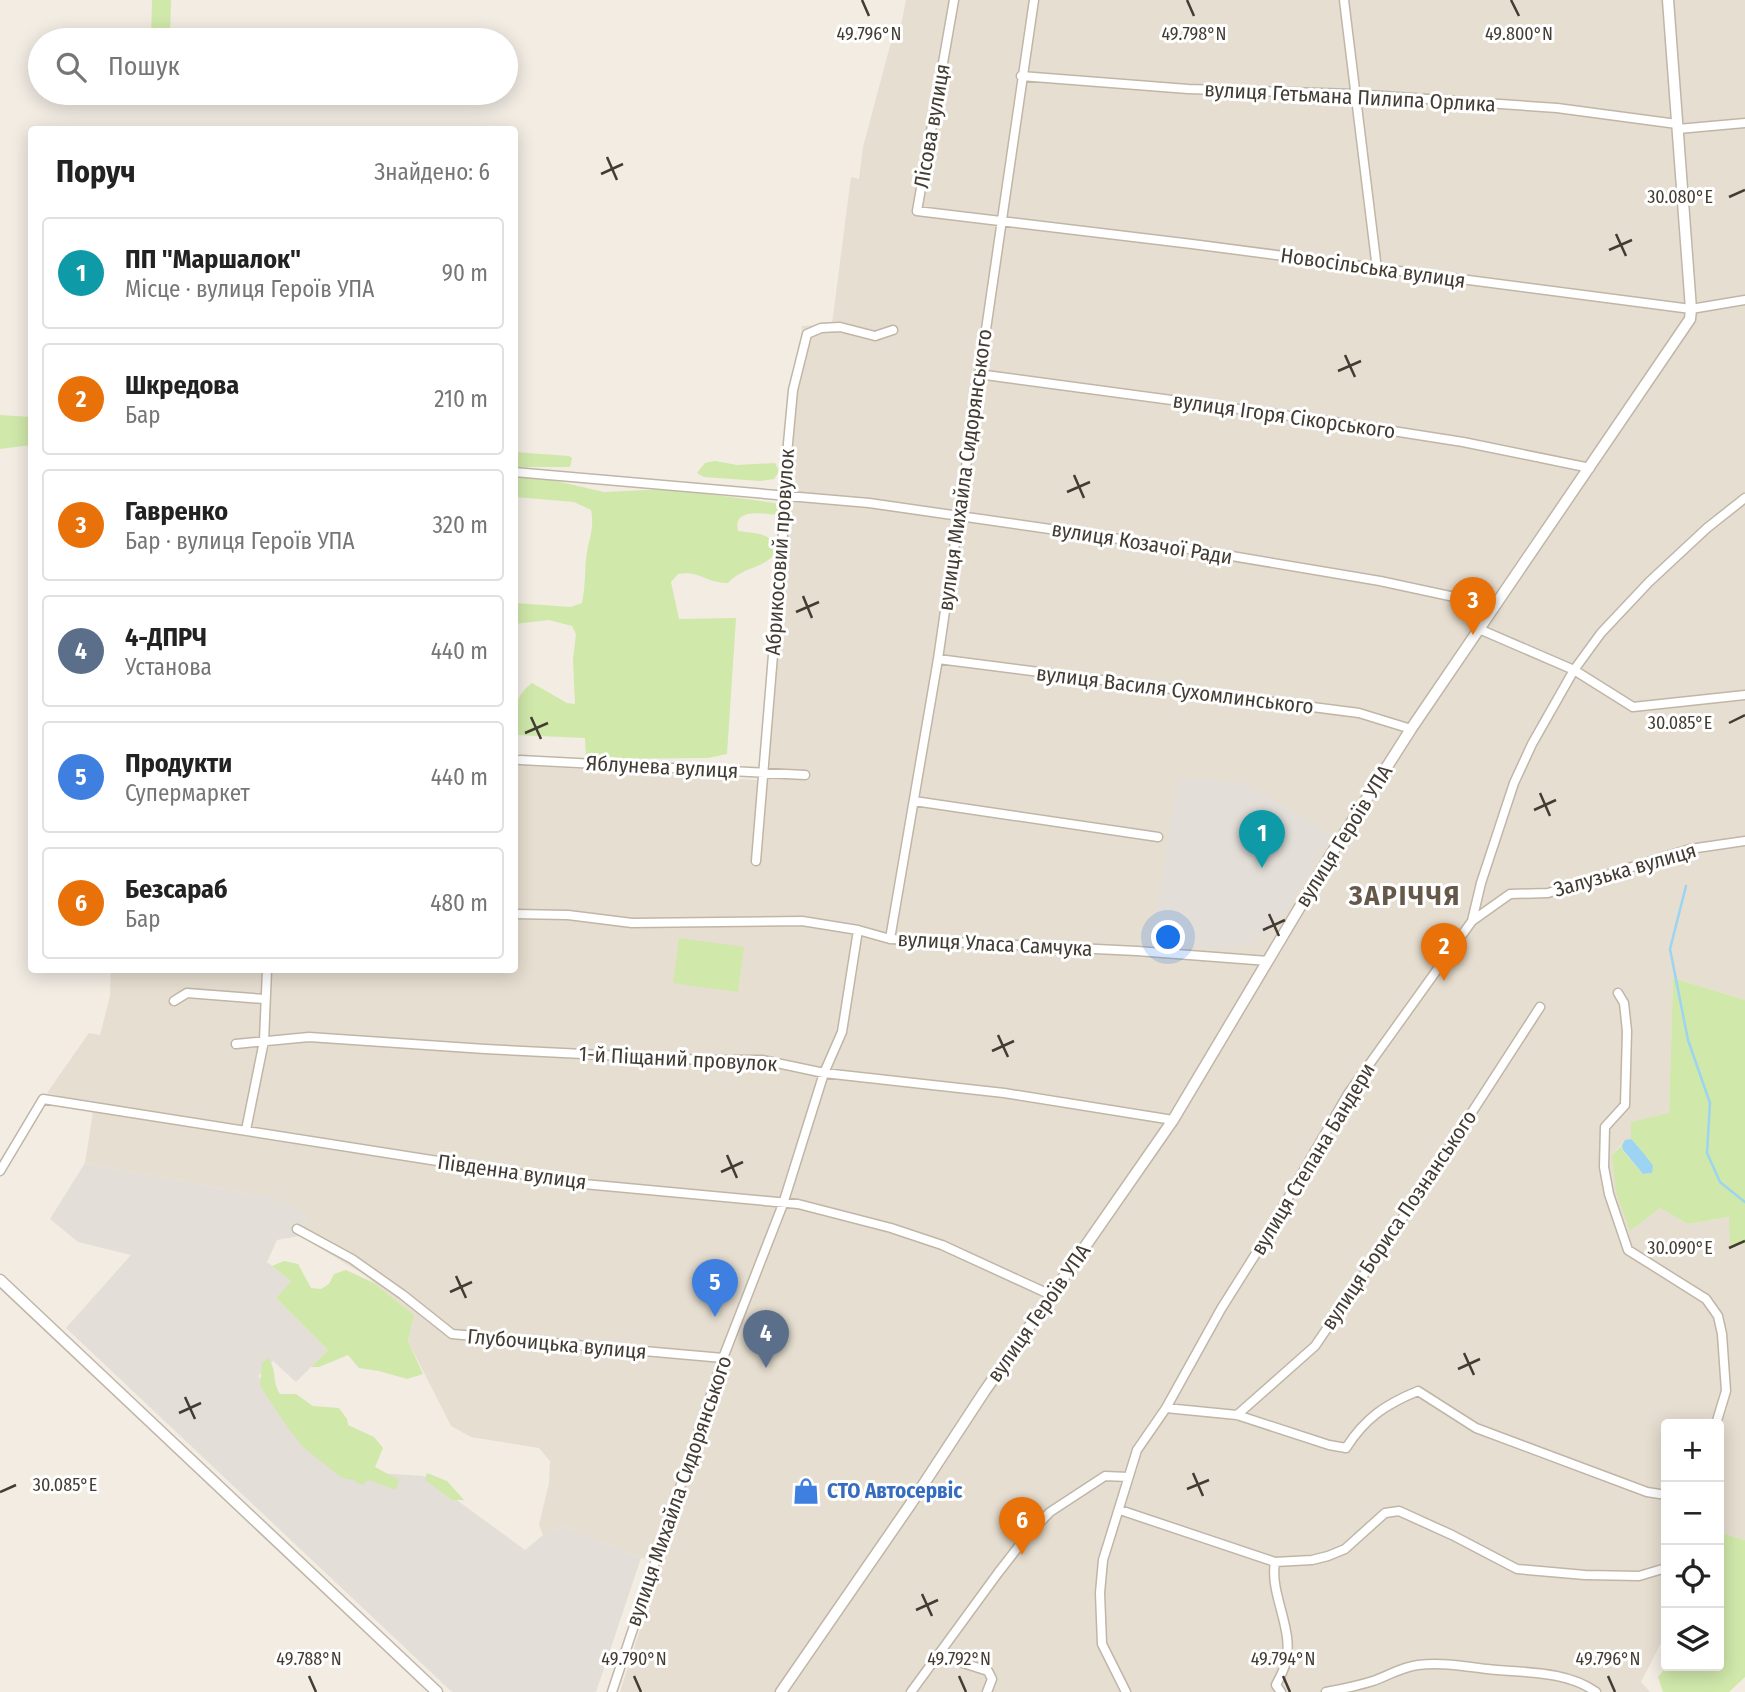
<!DOCTYPE html>
<html lang="uk">
<meta charset="utf-8">
<style>
body{margin:0;font-family:"Fira Sans Condensed",sans-serif;background:#f2f2f2;color:#222}
.controls{position:absolute;right:21px;bottom:21px;display:grid;overflow:hidden;border-radius:7px;box-shadow:0 4px 18px #0003}
.controls button{width:63px;height:63px;display:grid;place-items:center;padding:0;border:0;border-bottom:2px solid #e0e0e0;background:#fff;color:#222;font:35px sans-serif}
.you{position:absolute;left:1169px;top:938px;width:24px;height:24px;margin:-18px;border:5px solid #fff;border-radius:50%;background:#1a73e8;box-shadow:0 0 0 10px #1a73e833}
.badge{display:grid;place-items:center;width:46px;height:46px;border-radius:50%;background:#0f766e;color:#fff;font-size:23px;font-weight:700}
.pin{position:absolute;translate:-50% -58px;filter:drop-shadow(0 2px 4px #0008)}
.pin::after{content:'';position:absolute;top:37px;width:24px;height:21px;background:inherit;clip-path:polygon(0 0,100% 0,50% 100%)}
.list{margin:0;padding:0;list-style:none}
h2{display:flex;justify-content:space-between;align-items:center;height:91px;margin:0;padding:0 28px;font-size:30px}
h2 small{font-size:23px;font-weight:400;color:#767676}
.list li{display:grid;grid-template-columns:46px 1fr auto;gap:21px;align-items:center;box-sizing:border-box;height:112px;margin:0 14px 14px;padding:0 14px;border:2px solid #e0e0e0;border-radius:7px}
.list b{display:block;font-size:26px;white-space:nowrap}
.list p{margin:0;font-size:23px;white-space:nowrap;color:#767676}
.list em{font-size:23px;font-style:normal;color:#767676}
.icon{flex:none;width:38px;height:38px;fill:none;stroke:currentColor;stroke-width:2;stroke-linecap:round;stroke-linejoin:round}
.map{position:relative;flex:none;width:1745px;height:1692px;overflow:hidden}
.search{position:absolute;background:#fff;box-shadow:0 4px 18px #0003;left:28px;top:28px;width:490px;height:77px;display:flex;align-items:center;gap:18px;box-sizing:border-box;padding:0 24px;border-radius:38px;color:#767676;font-size:26px}
.panel{position:absolute;background:#fff;box-shadow:0 4px 18px #0003;left:28px;top:126px;width:490px;height:847px;border-radius:7px}
.map>svg:first-child{display:block}
</style>
<div class="map">
<svg width="1745" height="1692" viewBox="0 0 1745 1692">
<rect width="100%" height="100%" fill="#f2ece3"/>
<path fill="#e6ded0" d="M906,0H1745V1000L1673,978L1669,1114L1631,1122V1139L1625,1140L1612,1155L1631,1230L1660,1208L1688,1224L1730,1217V1245L1745,1244V1540L1719,1532V1424H1666V1633L1641,1682L1650,1692H620L662,1560L641,1558L563,1526L543,1535L539,1525L549,1483L550,1461L539,1448L471,1437L451,1426L408,1341L414,1315L363,1274L300,1236L307,1215L277,1199L85,1163L94,1105L47,1093L89,1033L100,1035L110,996L111,970H514L515,765L758,780L787,505L802,326L832,324L851,177L859,179L863,147L894,31L901,25Z"/>
<path fill="#e3ded8" d="M1177,779L1240,781L1305,818L1331,836L1292,902L1268,933L1253,942L1236,947L1220,948L1151,944Z
M85,1163L278,1199L307,1215L300,1236L277,1240L267,1262L291,1281L276,1298L328,1350L296,1382L273,1361L258,1376L346,1471L424,1476L525,1550L543,1535L563,1526L641,1558L596,1692H452L66,1328L131,1255L78,1242L50,1219Z"/>
<path fill="#d0e8aa" d="M152,0H171L170,40H151Z
M0,415L31,417V445L0,449Z
M514,452L569,456L572,458L570,467H515Z
M715,461L737,465L775,463L779,471L774,479L760,481L704,477L697,473L705,463Z
M515,476L539,477L604,492L669,489L754,500L775,503L782,509L779,515C765,514 732,507 738,531C755,534 775,531 775,554C759,571 744,566 728,583C706,583 699,570 678,574L671,582L679,619L736,618L727,754L708,758L586,759L585,738L515,735C515,711 512,699 532,683L567,703L575,704L573,659L576,634L572,626L549,620L515,624V603L571,607L582,603C585,588 585,574 586,559C588,540 595,530 591,510L574,502L515,497Z
M679,938L744,947L738,992L673,983Z
M1673,978L1745,1000V1244L1730,1245L1729,1217L1688,1224L1660,1208L1630,1231L1616,1192L1612,1155L1622,1145L1623,1151L1643,1174L1652,1173C1649,1163 1639,1144 1631,1139V1122L1669,1113Z
M284,1261L298,1264L311,1288L321,1289L329,1284L334,1274L346,1270L374,1283L414,1315L408,1341L423,1374L407,1379L379,1371L359,1368L348,1355L319,1367H311L328,1350L276,1298L291,1281L272,1266Z
M268,1358C278,1372 271,1379 280,1394H296L313,1406L339,1408L347,1419L348,1425L374,1437L383,1448L375,1467L399,1480L396,1490L369,1480L362,1485L353,1480L342,1478L328,1467L303,1447L288,1428L260,1386L262,1363Z
M427,1473L447,1481L464,1500H452L425,1480Z
M1719,1532L1745,1540V1677L1729,1692H1663L1658,1677L1663,1671L1678,1670L1680,1666H1719V1620L1723,1604L1719,1602Z"/>
<path fill="#9cd4f1" d="M1631,1139C1634,1141 1650,1161 1653,1166L1652,1173L1643,1174L1623,1150L1622,1145L1625,1140Z"/>
<g fill="none" stroke-linecap="round" stroke-linejoin="round">
<path stroke="#9cd4f1" stroke-width="2.5" d="M1686,886L1670,949L1688,1040L1710,1103L1707,1153L1720,1182L1745,1202"/>
<defs>
<path id="minor" d="M954,0L917,211L1192,244L1691,309L1745,300
M1344,0L1377,269
M1021,76L1188,89L1355,94L1557,108L1677,124
M1678,129L1745,123
M978,374L1335,422L1463,442L1590,468
M514,472L869,503L1196,550L1380,581L1473,601L1480,605L1488,617
M1479,629L1574,670L1633,707L1745,695
M938,659L1359,713L1411,729
M520,760L805,775
M914,801L1158,837
M756,861L786,497L784,486L793,390L807,334L821,328L840,327L875,336L893,330
M514,914L568,915L632,923L802,921L858,930L890,939L1137,951L1268,961
M1472,921L1510,894L1548,893L1690,849L1745,841
M890,939L938,659L1034,0
M1618,993L1624,1003L1627,1031L1625,1105L1605,1127L1604,1167L1609,1194L1628,1250L1706,1299L1718,1316L1722,1334L1726,1391L1716,1424
M174,1001L187,993L264,999
M236,1044L309,1037L485,1049L703,1060H762L824,1073L1004,1093L1173,1120
M246,1130L264,1041L267,970
M0,1171L43,1099L584,1184L798,1204L891,1228L942,1245L1051,1295
M297,1229L352,1259L403,1295L452,1334L723,1358
M1166,1408L1237,1415L1329,1445L1346,1448C1365,1418 1386,1404 1418,1391L1476,1428L1647,1492L1666,1495
M1237,1415L1315,1346L1423,1188L1540,1007
M1120,1510L1275,1562L1312,1560L1328,1556L1345,1549L1385,1513L1399,1511L1452,1535L1517,1569L1585,1575L1639,1576L1666,1568
M1275,1562C1269,1595 1296,1631 1285,1665C1283,1672 1279,1679 1276,1685L1281,1692
M938,1655L988,1671L992,1679L987,1692
M612,1692L723,1358L783,1204L824,1073L842,1032L858,930
M911,1692L998,1573L1026,1537L1050,1512L1105,1476L1128,1477
M1126,1692L1102,1644L1100,1593L1103,1560L1137,1450L1166,1408L1221,1309L1255,1255L1348,1094L1472,921L1481,883L1514,783L1532,744L1574,670L1601,633L1649,582L1707,528L1745,498
M1326,1692C1342,1689 1357,1686 1373,1681C1388,1676 1401,1667 1418,1665C1441,1662 1464,1666 1487,1669C1522,1673 1566,1670 1596,1692"/>
<path id="tertiary" d="M0,1280L437,1692
M781,1692L910,1505L984,1392L1173,1120L1332,853L1411,729L1690,319L1691,309L1668,0"/>
</defs>
<use href="#minor" stroke="#c0b6a8" stroke-width="11"/>
<use href="#tertiary" stroke="#c0b6a8" stroke-width="13"/>
<use href="#minor" stroke="#fff" stroke-width="8"/>
<use href="#tertiary" stroke="#fff" stroke-width="10"/>
</g>
<path fill="none" stroke="#433c33" stroke-width="2.5" d="M862,0L869,16M1187,0L1194,16M1511,0L1519,16M607,157L617,180M601,174L623,164M1729,197L1745,190M1616,234L1626,256M1609,250L1632,240M1345,355L1355,377M1338,371L1361,361M1074,475L1084,498M1067,492L1090,482M803,596L812,618M796,612L819,602M531,717L541,739M1729,723L1745,715M525,733L548,723M1540,793L1550,816M1534,810L1556,800M1269,914L1279,936M1263,930L1285,920M998,1035L1008,1057M992,1051L1014,1041M727,1155L737,1178M721,1172L743,1162M1729,1248L1745,1241M456,1276L466,1298M450,1292L472,1282M1464,1353L1474,1375M1458,1369L1480,1359M185,1397L195,1419M179,1413L201,1403M1193,1473L1203,1496M1187,1489L1209,1480M0,1492L16,1485M922,1594L932,1616M916,1610L938,1600M309,1676L316,1692M634,1676L641,1692M959,1676L966,1692M1283,1676L1290,1692M1608,1676L1615,1692"/>
<defs>
<symbol id="shop-bare" viewBox="-9 -9 18 18"><path d="M-5-2.5h2.3a2.7 3.5 0 0 1 5.4 0H5L5.5 6h-11ZM-1.5-2.5h3a1.5 2.3 0 0 0-3 0Z" fill="#3f7fe0" stroke="#fff" stroke-width="2.5" paint-order="stroke"/></symbol>
</defs>
<g fill-rule="evenodd">
<use href="#shop-bare" x="787" y="1472" width="38" height="38"/>
</g>
<g text-anchor="middle" stroke-width="6" stroke-linejoin="round" paint-order="stroke">
<g font-size="21" fill="#433c33" stroke="#fff">
<text transform="translate(1350 97) rotate(3)" y="7">вулиця Гетьмана Пилипа Орлика</text>
<text transform="translate(932 126) rotate(-80)" y="7">Лісова вулиця</text>
<text transform="translate(1373 268) rotate(8)" y="7">Новосільська вулиця</text>
<text transform="translate(1284 416) rotate(8)" y="7">вулиця Ігоря Сікорського</text>
<text transform="translate(965 470) rotate(-82)" y="7">вулиця Михайла Сидорянського</text>
<text transform="translate(1142 543) rotate(9)" y="7">вулиця Козачої Ради</text>
<text transform="translate(780 552) rotate(-86)" y="7">Абрикосовий провулок</text>
<text transform="translate(1175 690) rotate(7)" y="7">вулиця Василя Сухомлинського</text>
<text transform="translate(662 767) rotate(3)" y="7">Яблунева вулиця</text>
<text transform="translate(1344 836) rotate(-58)" y="7">вулиця Героїв УПА</text>
<text transform="translate(1625 870) rotate(-16)" y="7">Залузька вулиця</text>
<text transform="translate(995 944) rotate(3)" y="7">вулиця Уласа Самчука</text>
<text transform="translate(678 1059) rotate(3)" y="7">1-й Піщаний провулок</text>
<text transform="translate(1313 1159) rotate(-59)" y="7">вулиця Степана Бандери</text>
<text transform="translate(512 1172) rotate(8)" y="7">Південна вулиця</text>
<text transform="translate(1399 1220) rotate(-56)" y="7">вулиця Бориса Познанського</text>
<text transform="translate(1039 1313) rotate(-55)" y="7">вулиця Героїв УПА</text>
<text transform="translate(557 1344) rotate(5)" y="7">Глубочицька вулиця</text>
<text transform="translate(679 1491) rotate(-71)" y="7">вулиця Михайла Сидорянського</text>
</g>
<g font-size="21" font-weight="bold" fill="#366cbe" stroke="#fff" text-anchor="start">
<text x="827" y="1498">СТО Автосервіс</text>
</g>
<g font-size="28" font-weight="bold" letter-spacing="2" fill="#66594a" stroke="#fff">
<text x="1405" y="905">ЗАРІЧЧЯ</text>
</g>
</g>
<g font-size="18" text-anchor="middle" fill="#433c33" stroke="#fff" stroke-width="6" stroke-linejoin="round" paint-order="stroke">
<text x="869" y="40">49.796°N</text>
<text x="1194" y="40">49.798°N</text>
<text x="1519" y="40">49.800°N</text>
<text x="1680" y="203">30.080°E</text>
<text x="1680" y="729">30.085°E</text>
<text x="1680" y="1254">30.090°E</text>
<text x="65" y="1491">30.085°E</text>
<text x="309" y="1665">49.788°N</text>
<text x="634" y="1665">49.790°N</text>
<text x="959" y="1665">49.792°N</text>
<text x="1283" y="1665">49.794°N</text>
<text x="1608" y="1665">49.796°N</text>
</g>
</svg>
<div class="controls">
<button>+</button>
<button>−</button>
<button><svg class="icon" aria-label="locate" viewBox="0 0 24 24"><circle cx="12" cy="12" r="6"/><path d="M12 2v4M12 18v4M2 12h4M18 12h4"/></svg></button>
<button><svg class="icon" aria-label="layers" viewBox="0 0 24 24"><path d="M12 4l9 5-9 5-9-5zM3 14l9 5 9-5"/></svg></button>
</div>
<div class="you"></div>
<div class="pin badge" style="left:1262px;top:868px;background:#0f9aa8">1</div>
<div class="pin badge" style="left:1444px;top:981px;background:#e8710a">2</div>
<div class="pin badge" style="left:1473px;top:635px;background:#e8710a">3</div>
<div class="pin badge" style="left:766px;top:1368px;background:#5c6f8a">4</div>
<div class="pin badge" style="left:715px;top:1317px;background:#3f7fe0">5</div>
<div class="pin badge" style="left:1022px;top:1555px;background:#e8710a">6</div>
<div class="search"><svg class="icon" aria-label="search" viewBox="0 0 24 24"><circle cx="10" cy="10" r="6"/><path d="M15 15l6 6"/></svg>Пошук</div>
<section class="panel">
<h2>Поруч<small>Знайдено: 6</small></h2>
<ul class="list">
<li><span class="badge" style="background:#0f9aa8">1</span><div><b>ПП &quot;Маршалок&quot;</b><p>Місце · вулиця Героїв УПА</p></div><em>90 m</em></li>
<li><span class="badge" style="background:#e8710a">2</span><div><b>Шкредова</b><p>Бар</p></div><em>210 m</em></li>
<li><span class="badge" style="background:#e8710a">3</span><div><b>Гавренко</b><p>Бар · вулиця Героїв УПА</p></div><em>320 m</em></li>
<li><span class="badge" style="background:#5c6f8a">4</span><div><b>4-ДПРЧ</b><p>Установа</p></div><em>440 m</em></li>
<li><span class="badge" style="background:#3f7fe0">5</span><div><b>Продукти</b><p>Супермаркет</p></div><em>440 m</em></li>
<li><span class="badge" style="background:#e8710a">6</span><div><b>Безсараб</b><p>Бар</p></div><em>480 m</em></li>
</ul>
</section>
</div>
